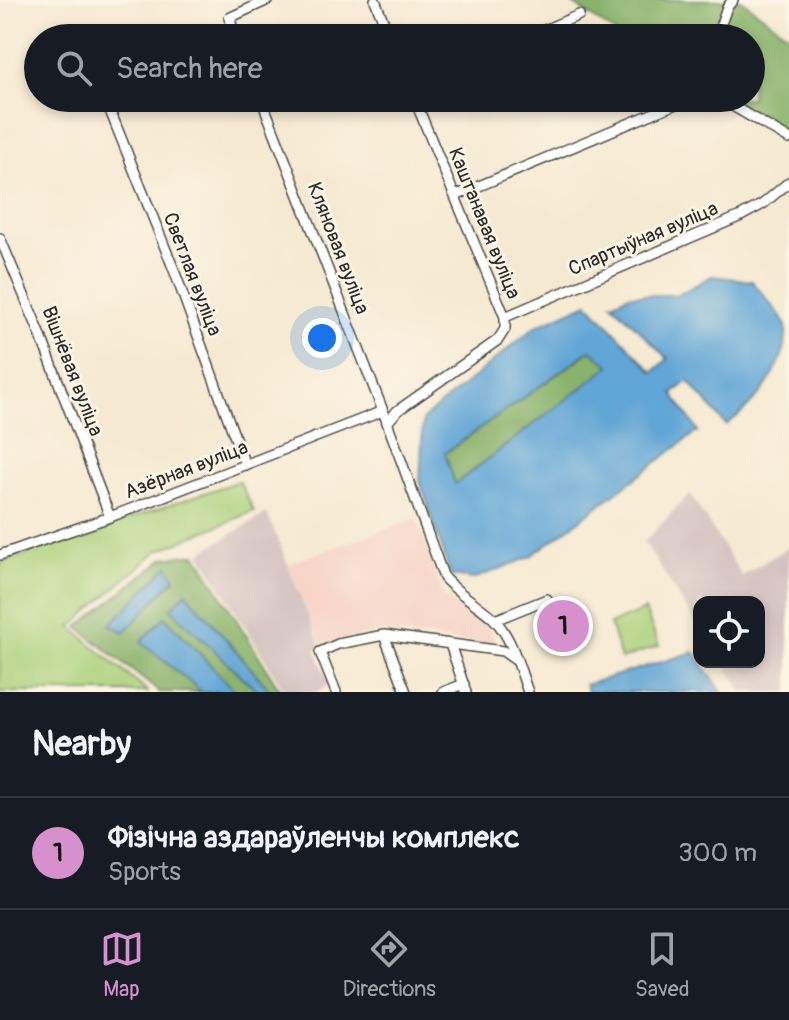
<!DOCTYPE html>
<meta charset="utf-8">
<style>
body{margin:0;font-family:Pangolin,sans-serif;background:#242831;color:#f1f3f6}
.controls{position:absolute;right:24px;bottom:24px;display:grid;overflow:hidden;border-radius:16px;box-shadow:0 4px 12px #0003}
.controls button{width:72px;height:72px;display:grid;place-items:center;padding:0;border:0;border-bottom:2px solid #363941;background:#171b24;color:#f1f3f6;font:40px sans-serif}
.you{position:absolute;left:322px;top:338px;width:28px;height:28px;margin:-20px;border:6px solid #fff;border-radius:50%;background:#1a73e8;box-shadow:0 0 0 12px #1a73e833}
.badge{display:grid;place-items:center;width:52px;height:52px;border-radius:50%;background:#d690ce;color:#111;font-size:26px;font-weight:700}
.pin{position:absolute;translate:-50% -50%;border:4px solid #fff;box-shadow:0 2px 8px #0006}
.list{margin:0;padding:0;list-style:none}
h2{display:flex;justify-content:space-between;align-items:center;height:104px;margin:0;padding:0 32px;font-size:34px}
h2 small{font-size:26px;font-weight:400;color:#9ea1a6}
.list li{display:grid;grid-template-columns:52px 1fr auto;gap:24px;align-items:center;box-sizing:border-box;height:112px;padding:0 32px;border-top:2px solid #363941}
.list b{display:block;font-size:30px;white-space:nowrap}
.list p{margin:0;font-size:26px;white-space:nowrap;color:#9ea1a6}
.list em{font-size:26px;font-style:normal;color:#9ea1a6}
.icon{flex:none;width:44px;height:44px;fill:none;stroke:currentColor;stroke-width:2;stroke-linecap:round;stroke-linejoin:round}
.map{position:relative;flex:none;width:789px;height:692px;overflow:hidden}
.search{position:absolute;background:#171b24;box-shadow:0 4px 12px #0003;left:24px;right:24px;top:24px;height:88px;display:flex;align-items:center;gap:20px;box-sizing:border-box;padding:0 28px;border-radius:44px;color:#9ea1a6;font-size:30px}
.sheet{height:216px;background:#171b24}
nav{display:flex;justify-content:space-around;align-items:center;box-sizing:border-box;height:112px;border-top:2px solid #363941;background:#171b24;font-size:22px;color:#9ea1a6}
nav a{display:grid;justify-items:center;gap:4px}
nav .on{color:#d690ce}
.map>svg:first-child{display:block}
</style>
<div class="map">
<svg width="789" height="692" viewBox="0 0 789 692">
<rect width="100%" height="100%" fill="#fcf5e5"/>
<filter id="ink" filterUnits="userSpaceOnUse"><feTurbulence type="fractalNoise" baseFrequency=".0125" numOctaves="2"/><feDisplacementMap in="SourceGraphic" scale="16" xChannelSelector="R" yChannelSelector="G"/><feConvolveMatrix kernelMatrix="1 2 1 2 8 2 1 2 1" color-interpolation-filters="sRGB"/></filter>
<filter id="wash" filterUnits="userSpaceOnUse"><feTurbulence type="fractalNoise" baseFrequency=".006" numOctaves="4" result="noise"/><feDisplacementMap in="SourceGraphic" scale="32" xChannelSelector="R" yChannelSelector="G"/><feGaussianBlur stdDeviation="1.8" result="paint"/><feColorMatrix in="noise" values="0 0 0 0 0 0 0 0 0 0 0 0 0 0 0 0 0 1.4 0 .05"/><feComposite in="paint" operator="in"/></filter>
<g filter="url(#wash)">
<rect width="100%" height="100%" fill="#f5ead1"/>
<path fill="#f6d2c4" d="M417,518L443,596L488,625L498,646L382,632L321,644L288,564Z"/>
<path fill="#d1bfbe" d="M690,494L742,576L789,547V692H744L723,662H759V602H699V628L644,542Z
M267,513L321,647L315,650L330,684L316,692H285L200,553Z"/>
<path fill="#abd17b" stroke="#6b7e53" stroke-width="2" d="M239,481L254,511L157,551L71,627L148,692H0V563Z
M645,610L659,646L621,659L610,624Z"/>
<path fill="#88b36b" stroke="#5a6f4b" stroke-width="2" fill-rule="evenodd" d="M567,0H741L789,35V135L729,98H751V38H623Z
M592,350L611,366L455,485L444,454Z
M196,554L281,692H271L186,592L172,610L258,692H236L166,618L142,643L202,692H159L78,627L164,558ZM168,567L175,579L125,631L111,625Z"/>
<path fill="#60a6d6" stroke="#466880" stroke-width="2" fill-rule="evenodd" d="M712,276L752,281C763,295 778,310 786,326C789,366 754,406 726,425L688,381L673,394L698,431L530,557L474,579L451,576L420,481L423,419L536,326L588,303L653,372L668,359L612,303L629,295H677ZM591,350L610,366L455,484L445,453Z
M168,566L175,578L125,632L110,625Z
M186,592L271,692H258L171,609Z
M165,617L236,692H202L141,642Z
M694,652L722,692H588L585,685Z"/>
</g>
<g filter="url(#ink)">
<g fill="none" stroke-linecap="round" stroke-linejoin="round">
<defs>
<path id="minor" d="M375,0L390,38
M237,38L229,18L268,0
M526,38L579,15
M716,38L727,7L733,0
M105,98L174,270L245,465
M261,98L383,411L444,578C459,594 477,604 493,618C512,637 519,667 528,692
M719,98L789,139
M455,196L690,98
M0,238L39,331L110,517
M505,317L741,216L763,204L789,182
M387,423L397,411L498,340L505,329V317L414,98
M0,555L110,517L383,411
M495,620L547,599
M384,635L406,692
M450,644L466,692
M336,692L320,652L338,644L384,635L503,651L517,661
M443,692L464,684"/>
</defs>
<use href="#minor" stroke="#494844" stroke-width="12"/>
<use href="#minor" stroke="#fff" stroke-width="9"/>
</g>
</g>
<g text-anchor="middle" stroke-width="6" stroke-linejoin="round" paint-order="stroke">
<g font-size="20" fill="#2b2b2b" stroke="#fcf5e5">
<text transform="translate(485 223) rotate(68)" y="7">Каштанавая вуліца</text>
<text transform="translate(643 238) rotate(-23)" y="7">Спартыўная вуліца</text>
<text transform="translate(339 248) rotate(69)" y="7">Кляновая вуліца</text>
<text transform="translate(193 274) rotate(69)" y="7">Светлая вуліца</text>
<text transform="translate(73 371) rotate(69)" y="7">Вішнёвая вуліца</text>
<text transform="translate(186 469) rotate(-21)" y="7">Азёрная вуліца</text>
</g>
</g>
</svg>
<div class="controls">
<button><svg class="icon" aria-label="locate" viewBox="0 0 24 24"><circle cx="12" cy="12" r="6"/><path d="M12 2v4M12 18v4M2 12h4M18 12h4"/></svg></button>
</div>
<div class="you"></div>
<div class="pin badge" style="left:563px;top:626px">1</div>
<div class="search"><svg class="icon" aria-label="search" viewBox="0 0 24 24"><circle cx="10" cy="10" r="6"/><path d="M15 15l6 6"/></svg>Search here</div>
</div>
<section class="sheet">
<h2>Nearby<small></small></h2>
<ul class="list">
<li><span class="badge">1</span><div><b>Фізічна аздараўленчы комплекс</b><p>Sports</p></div><em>300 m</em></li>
</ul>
</section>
<nav>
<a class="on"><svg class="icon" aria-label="map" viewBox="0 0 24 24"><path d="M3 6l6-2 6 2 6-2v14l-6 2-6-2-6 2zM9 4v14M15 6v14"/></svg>Map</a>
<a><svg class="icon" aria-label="directions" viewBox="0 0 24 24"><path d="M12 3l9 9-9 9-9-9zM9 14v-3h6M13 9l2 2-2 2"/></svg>Directions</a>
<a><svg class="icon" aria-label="saved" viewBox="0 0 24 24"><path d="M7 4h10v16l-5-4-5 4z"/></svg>Saved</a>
</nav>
